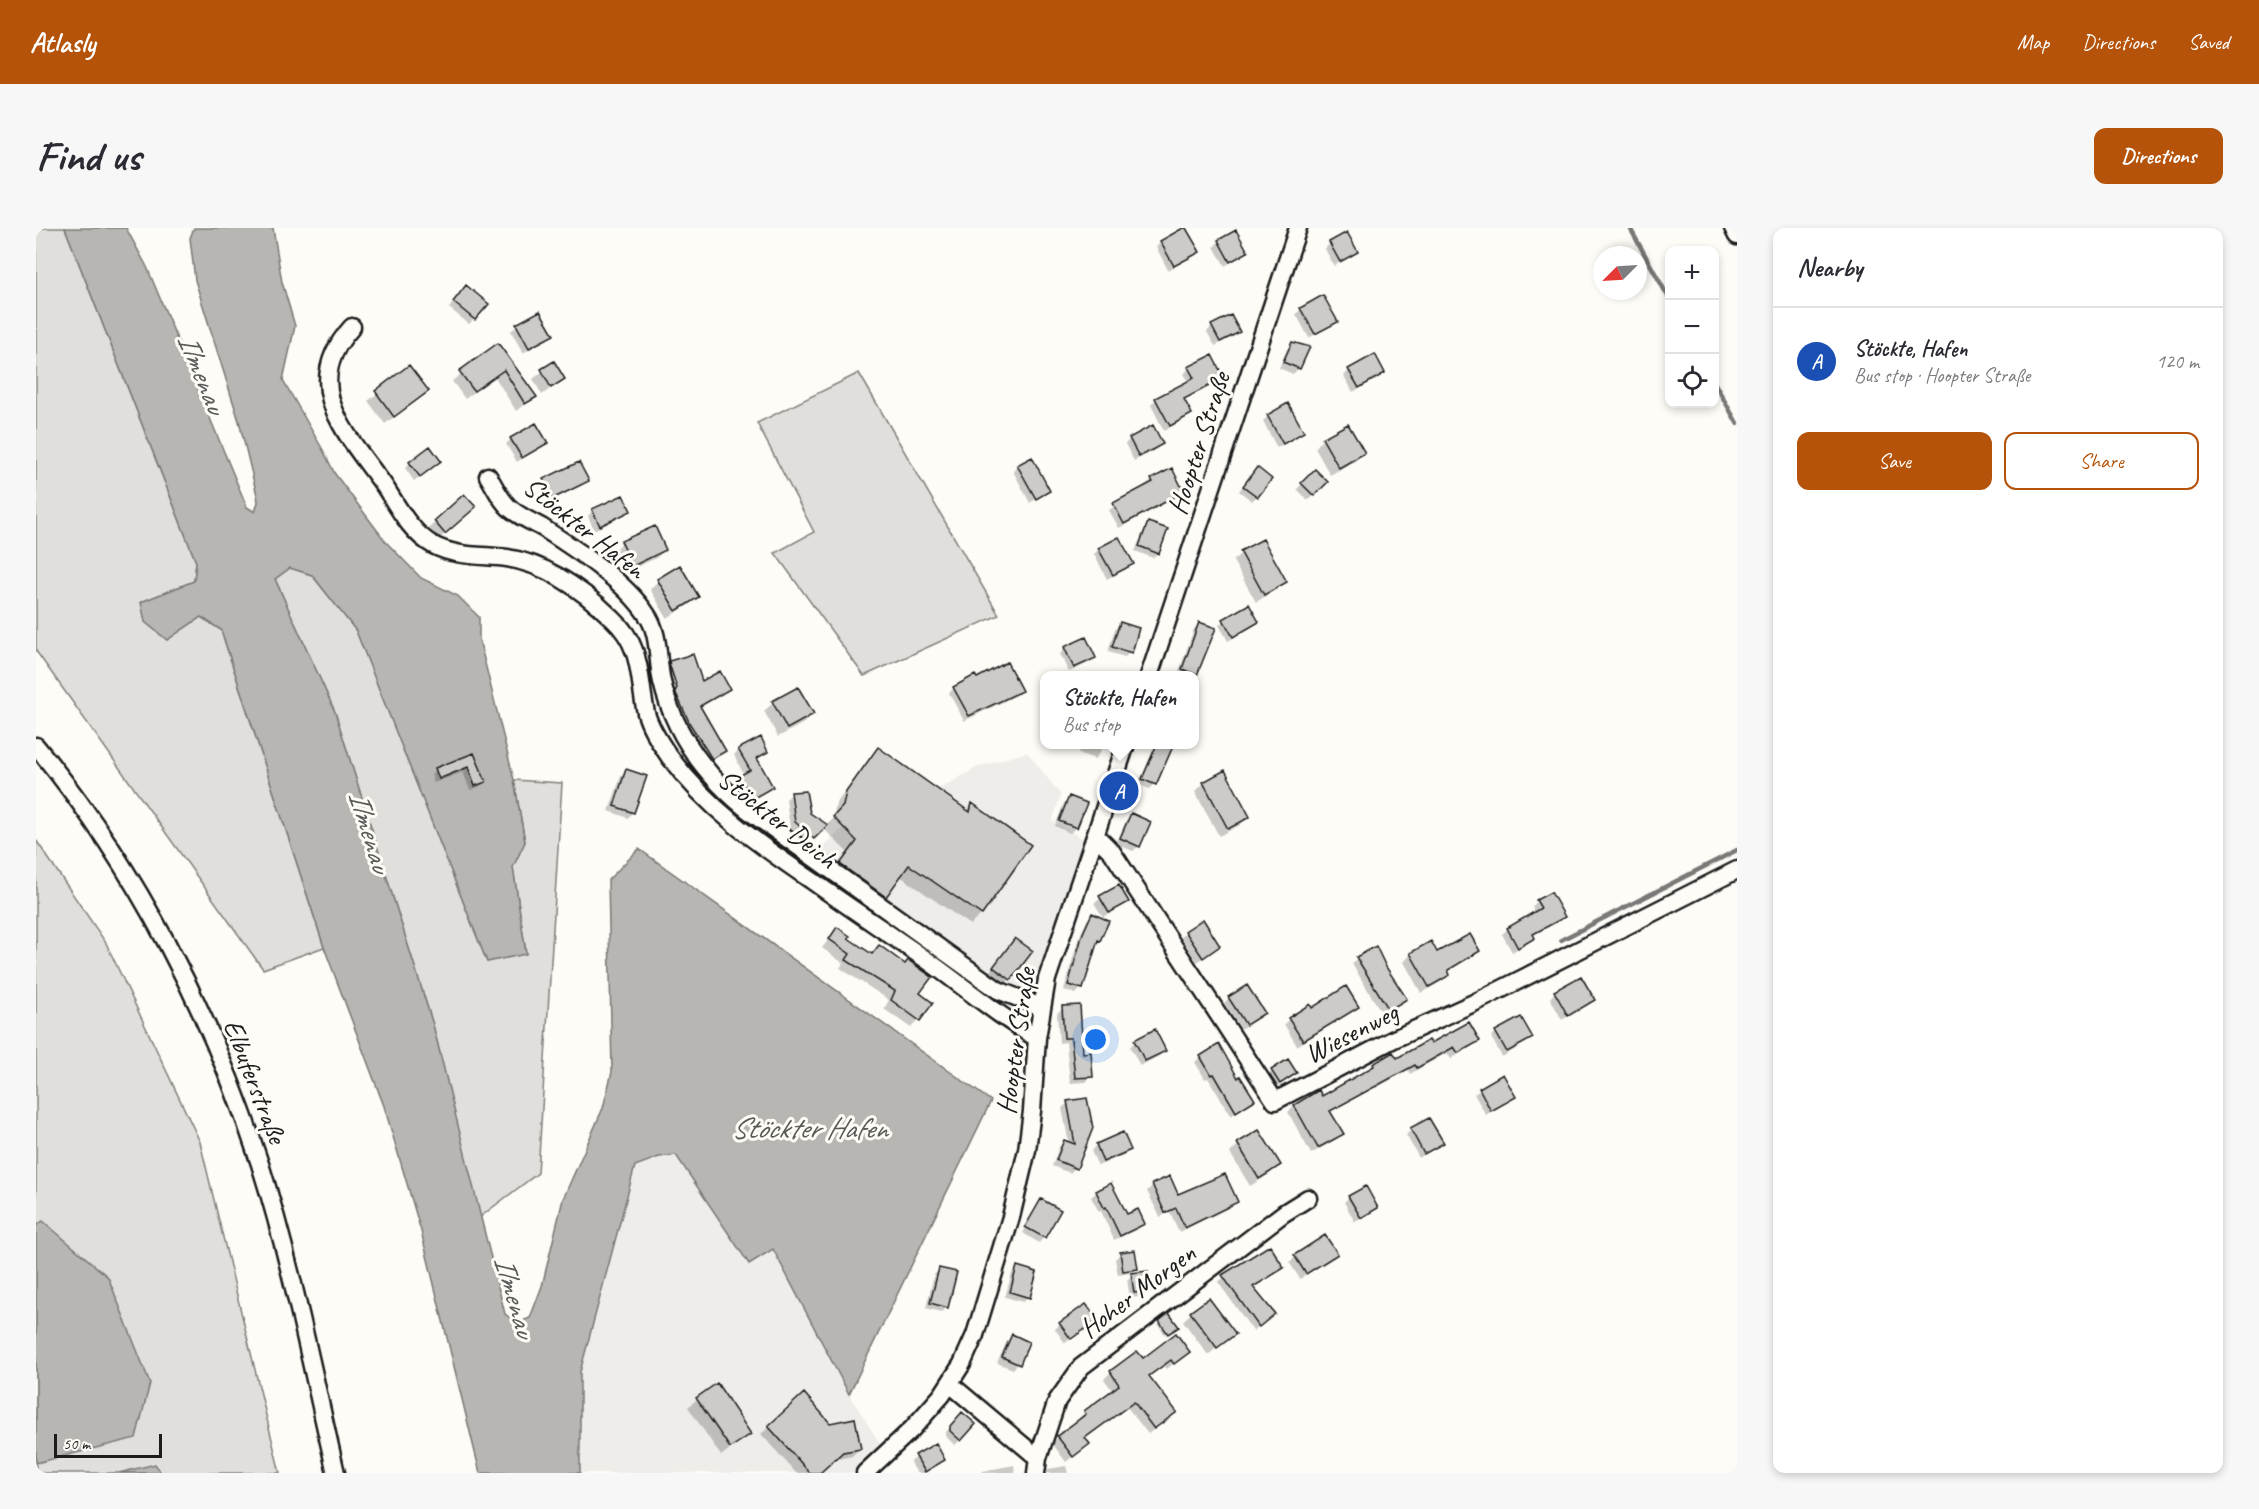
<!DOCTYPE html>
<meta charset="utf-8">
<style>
body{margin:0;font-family:Caveat,sans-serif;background:#f7f7f7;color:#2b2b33}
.controls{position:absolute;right:18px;top:18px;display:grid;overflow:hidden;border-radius:12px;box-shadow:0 3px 9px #0003}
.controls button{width:54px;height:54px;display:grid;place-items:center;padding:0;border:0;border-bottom:2px solid #e1e1e2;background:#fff;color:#2b2b33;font:30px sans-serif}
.compass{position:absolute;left:1557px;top:18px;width:54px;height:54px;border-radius:50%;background:#fff;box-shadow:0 3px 9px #0003;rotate:246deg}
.scale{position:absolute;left:18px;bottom:15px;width:108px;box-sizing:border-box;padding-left:6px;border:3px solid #1c1c1c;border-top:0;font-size:16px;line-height:21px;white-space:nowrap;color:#1c1c1c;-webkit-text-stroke:4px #fdfcf7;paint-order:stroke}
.you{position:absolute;left:1060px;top:812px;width:21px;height:21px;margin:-15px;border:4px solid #fff;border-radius:50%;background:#1a73e8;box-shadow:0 0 0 9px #1a73e833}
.badge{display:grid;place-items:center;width:39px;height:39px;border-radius:50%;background:#b45309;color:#fff;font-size:20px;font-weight:700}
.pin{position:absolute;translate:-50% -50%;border:3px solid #fff;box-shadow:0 2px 6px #0006}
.popup{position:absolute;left:1004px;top:443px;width:159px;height:78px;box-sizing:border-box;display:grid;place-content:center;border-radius:12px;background:#fff;filter:drop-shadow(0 2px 4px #0005);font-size:20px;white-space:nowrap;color:#7c7c81}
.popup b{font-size:22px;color:#2b2b33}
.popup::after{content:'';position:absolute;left:50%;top:100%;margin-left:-12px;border:12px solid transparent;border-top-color:#fff}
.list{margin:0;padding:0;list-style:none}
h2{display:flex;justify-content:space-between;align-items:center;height:78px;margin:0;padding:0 24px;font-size:26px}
h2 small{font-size:20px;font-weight:400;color:#7c7c81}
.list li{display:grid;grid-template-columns:39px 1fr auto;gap:18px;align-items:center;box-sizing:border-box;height:108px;padding:0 24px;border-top:2px solid #e1e1e2}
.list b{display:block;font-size:22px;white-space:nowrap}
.list p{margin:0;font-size:20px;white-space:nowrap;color:#7c7c81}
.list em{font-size:20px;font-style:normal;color:#7c7c81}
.actions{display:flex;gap:12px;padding:18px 24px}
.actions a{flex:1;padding:14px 0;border:2px solid #b45309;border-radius:12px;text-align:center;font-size:21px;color:#b45309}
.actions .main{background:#b45309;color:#fff}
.icon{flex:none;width:33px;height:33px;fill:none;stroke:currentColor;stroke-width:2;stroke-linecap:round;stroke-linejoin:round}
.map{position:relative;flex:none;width:1701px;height:1245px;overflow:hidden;border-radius:12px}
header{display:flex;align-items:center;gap:36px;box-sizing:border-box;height:84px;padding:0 30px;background:#b45309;color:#fff}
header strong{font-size:28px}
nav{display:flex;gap:33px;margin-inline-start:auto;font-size:21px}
.intro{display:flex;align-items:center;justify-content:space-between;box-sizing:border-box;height:144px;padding:0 36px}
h1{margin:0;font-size:42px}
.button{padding:15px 27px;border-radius:12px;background:#b45309;color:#fff;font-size:21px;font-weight:700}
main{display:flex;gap:36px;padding:0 36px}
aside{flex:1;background:#fff;border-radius:12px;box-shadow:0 3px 9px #0003}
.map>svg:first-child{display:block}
</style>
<header>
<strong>Atlasly</strong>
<nav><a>Map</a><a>Directions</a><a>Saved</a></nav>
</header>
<div class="intro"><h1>Find us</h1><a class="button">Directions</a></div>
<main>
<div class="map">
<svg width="1701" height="1245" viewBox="0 0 1701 1245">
<rect width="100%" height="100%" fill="#fdfcf7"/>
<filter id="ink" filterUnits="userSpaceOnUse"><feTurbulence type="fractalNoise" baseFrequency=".0167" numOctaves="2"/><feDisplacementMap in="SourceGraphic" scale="12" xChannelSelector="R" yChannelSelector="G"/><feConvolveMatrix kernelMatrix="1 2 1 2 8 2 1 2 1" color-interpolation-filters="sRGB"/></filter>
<g filter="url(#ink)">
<path fill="#eeede9" d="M842,519L901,562L942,539L991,524L1025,567L1016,593L1051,613L993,788L773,632L808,599L797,589L812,574L809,570L810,564Z
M640,926L712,1036L737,1021L813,1166L846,1219L817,1245H544V1144L599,937L623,929Z"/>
<path fill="#e0dfdb" stroke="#7e7e7c" stroke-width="1.5" d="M0,0H29L160,334L158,353L105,374L131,412L165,389L185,402L288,719L227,741L0,423Z
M823,145L963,387L828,448L739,325L778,304L721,195Z
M254,340L276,347L320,402L451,734L490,725L477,639L489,614L478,552L526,555L502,945L444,989L397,797L299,484L239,351Z
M0,612L70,715L164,914L244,1245H0Z"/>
<path fill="#b7b6b2" stroke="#797876" stroke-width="1.5" d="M29,0H90L111,39L211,279L219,284L222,274L221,267L203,193L159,52L154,10L158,0H237L246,54L259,98L247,152L287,222L299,246L350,314L385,350L422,368L443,389V411L478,552L489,614L477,639L490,726L451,734L320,403L276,347L254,340L239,351L299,484L397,797L469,1086L482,1095L494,1090L506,1058L527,971L567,880L576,844L572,652L603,621L955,873L813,1166L737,1021L713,1036L640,927L623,929L599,938L544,1144V1245H444L385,1003L348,878L288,719L185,402L165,389L131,412L109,394L105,374L158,353L160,334Z
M7,993L72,1049L114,1155L100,1210L0,1235V998Z
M119,1236L125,1245H83Z"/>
<path fill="#0003" d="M1183,13L1210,24L1189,38L1178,19Z
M1125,14L1162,24L1157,29L1132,42L1120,19Z
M1294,15L1320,23L1298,38L1289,21Z
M425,65L438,91L433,96L413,80Z
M1265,81L1300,93L1273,110L1260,86Z
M504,85L516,106L511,112L487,125L475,103L481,98Z
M1176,98L1202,103L1197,109L1179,118L1171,104Z
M1257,115L1272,120L1262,141L1257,146L1243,140L1251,121Z
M462,118L499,168L480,183L459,149L429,171L416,153Z
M518,135L527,151L506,167L497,151Z
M373,140L391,163L349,196L332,173Z
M1153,140L1186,149L1181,155L1147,173L1155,186L1149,191L1128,203L1115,177L1120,171L1152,154L1148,146Z
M1313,142L1348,145L1342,150L1317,164L1308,148Z
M1232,188L1267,204L1241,220L1227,193Z
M475,211L510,215L481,234L470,216Z
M1094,211L1125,216L1119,222L1098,233L1089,216Z
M1287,211L1327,225L1319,233L1294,247L1279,220Z
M374,235L398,238L378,253L369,240Z
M982,238L1012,262L994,275L977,243Z
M1279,243L1290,254L1272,272L1261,261Z
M1215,247L1221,268L1216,273L1203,263Z
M1116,252L1147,264L1141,269L1083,300L1073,282Z
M508,253H551L545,258L511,275L503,258Z
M428,268L438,279L403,311L393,300Z
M557,282L593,283L587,288L558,302L552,288Z
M1113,295L1122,325L1117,330L1099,323L1108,301Z
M586,315L629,322L620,330L588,345L578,323Z
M1063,321L1096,336L1090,341L1071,351L1058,326Z
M1205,325L1249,354L1240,362L1220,374L1197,333Z
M644,339L661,369L653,377L631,390L614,361L622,353Z
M1188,392L1221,394L1216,399L1192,413L1183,397Z
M1164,395L1160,446L1158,448L1142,446L1158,401Z
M1084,396L1094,424L1089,429L1072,424L1079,401Z
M1029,420L1058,430L1053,435L1033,444L1024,426Z
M634,434L665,455L692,461L687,466L663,480L688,522L670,536L635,469L629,439Z
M940,452L985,463L979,468L928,493L913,465L918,460Z
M762,461L776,486L768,495L742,509L728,483L737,475Z
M1045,516H1067L1064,525L1059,531L1042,525Z
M1120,516H1134L1118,556L1113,561L1102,556Z
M843,521L930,583L936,577L993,617L945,687L934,697L864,648L838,678L795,647L811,624L787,600L771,615L754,600L750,571L756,566L772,586L790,598L797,591L800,576L832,532Z
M703,522L731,523L720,532L735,558L711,575L699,555L708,547L698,527Z
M437,527L448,554L443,559L434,562L427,544L398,555L395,547L400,541Z
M591,542L597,584L592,590L573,583L585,548Z
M1188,544L1213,588L1204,597L1183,608L1159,564L1168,555Z
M1034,570L1040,599L1034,605L1019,598L1028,575Z
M1096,587L1103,618L1097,623L1080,616L1090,592Z
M1082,659L1091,674L1067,689L1058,675Z
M1501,673L1527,688L1522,694L1496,708L1497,710L1492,715L1476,724L1466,706L1472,701L1499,685L1496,679Z
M1056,687L1071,693L1059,715L1045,760L1040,766L1028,762L1042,712L1051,692Z
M801,701L810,710L835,727L843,719L882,766L895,775L875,800L848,781L853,772L804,740L807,735L786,720Z
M1150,704L1183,718L1161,734L1145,709Z
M974,717L995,724L969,757L953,745Z
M1442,723L1434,730L1411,744L1412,746L1405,754L1385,765L1368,734L1375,726Z
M1321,730L1369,771L1347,787L1316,736Z
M1519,764L1557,772L1552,777L1526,792L1514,770Z
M1193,770L1227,785L1205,801L1188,775Z
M1321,779L1316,784L1261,818L1248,796L1253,791L1276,782Z
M1027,780L1056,848L1050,854L1034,855L1030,814L1023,815L1021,785Z
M1460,804L1495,810L1490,815L1466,829L1455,809Z
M1099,813L1128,823L1123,828L1104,838L1094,819Z
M1442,813L1435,819L1415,831L1411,825L1374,846L1372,842L1340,860L1339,859L1294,884L1306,906L1299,912L1275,926L1252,884L1259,878L1285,870L1330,844L1338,837L1360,832L1394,817Z
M1165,829L1202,852L1217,872L1195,888L1172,850L1169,851L1159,834Z
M1236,843L1259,845L1239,860L1231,848Z
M1466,848L1478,869L1450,887L1438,866Z
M1050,871L1039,940L1034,945L1016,938L1023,919L1028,914L1033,916L1026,880L1032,875Z
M1375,902L1406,915L1383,930L1370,907Z
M1086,906L1093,921L1088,927L1062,938L1055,923L1060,917Z
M1202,917L1243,937L1234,946L1214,958L1194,925Z
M1117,957L1142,968L1200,974L1195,979L1143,1004L1134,984L1124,989L1111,963Z
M1061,964L1090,988L1107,996L1102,1001L1078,1012L1065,983L1063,984L1055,969Z
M1313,969L1340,980L1319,994L1308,974Z
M1005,973L1008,1009L1003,1015L987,1005Z
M1289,1009L1300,1026L1264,1051L1253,1034Z
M1234,1019L1246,1039L1216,1060L1232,1091L1217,1103L1182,1054Z
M1085,1025L1100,1040L1095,1045L1082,1047L1079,1031Z
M981,1040L992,1069L987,1074L969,1069L976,1045Z
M904,1041L911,1079L905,1084L890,1080L898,1047Z
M1096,1047L1113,1062L1108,1068L1094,1070L1091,1052Z
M1155,1085L1198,1106L1172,1127L1147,1093Z
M1124,1094L1139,1101L1129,1107L1122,1096Z
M1024,1096L1054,1097L1029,1115L1019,1101Z
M976,1108L982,1136L977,1141L961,1135L971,1113Z
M1152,1124L1131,1141L1128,1137L1112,1149L1133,1190L1112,1206L1091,1179L1048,1211L1052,1216L1030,1234L1016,1215L1044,1192L1043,1190L1049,1184L1077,1163L1068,1151L1074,1145L1101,1125L1107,1132Z
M661,1171L713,1206L685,1228L652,1179Z
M921,1191L924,1212L919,1217L909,1208V1205Z
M733,1199L824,1220L816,1228L797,1232L782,1245H760L725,1206Z
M899,1217L908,1231L888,1245H881L874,1234Z
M978,1237L979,1245H946L947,1243Z
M1030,1238L1032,1245H1008L1012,1241Z"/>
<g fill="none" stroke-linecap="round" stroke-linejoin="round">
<path stroke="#797876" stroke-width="4.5" d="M1594,0L1634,72
M1678,154L1701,195
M1525,712L1701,622"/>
</g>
<path fill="#cccbc8" stroke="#1c1c1c" stroke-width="1.5" d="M1147,0H1150L1164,24L1138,38L1124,13Z
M1200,2L1212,24L1194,34L1182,12Z
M1311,4L1322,24L1304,34L1293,14Z
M430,57L453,76L439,92L417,74Z
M1287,67L1302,94L1279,106L1264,80Z
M504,83L518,107L493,120L480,96Z
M1195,87L1204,104L1184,114L1175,97Z
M1256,114L1274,119L1264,141L1247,134Z
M462,115L501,169L489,176L468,142L438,163L423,143Z
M1339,126L1349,145L1323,160L1312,141Z
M1176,127L1188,150L1148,171L1156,186L1134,198L1119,170L1158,150L1152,139Z
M518,133L529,151L515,160L505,141Z
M373,137L393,163L358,189L339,163Z
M1252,175L1268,204L1247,216L1231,187Z
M500,195L512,215L486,230L474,210Z
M1312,196L1329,225L1303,240L1286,210Z
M1117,197L1127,216L1103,229L1093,210Z
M394,218L405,233L384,249L373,234Z
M996,229L1014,263L1000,271L981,237Z
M543,234L553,253L516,271L507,251Z
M1221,239L1236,251L1222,269L1207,258Z
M1136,240L1148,264L1088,296L1077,275L1117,254L1115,251Z
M1279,241L1292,254L1278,268L1265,255Z
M428,266L440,279L409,306L398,293Z
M587,267L595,283L564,298L556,281Z
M1112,294L1132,301L1123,326L1103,318Z
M619,298L630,322L597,338L585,313Z
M1083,309L1098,336L1077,347L1062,320Z
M1227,311L1251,354L1228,367L1204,323Z
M644,337L663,369L640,383L621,351Z
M1213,376L1223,394L1197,409L1187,391Z
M1084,394L1103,400L1096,425L1076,419Z
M1163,394L1180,400L1161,447L1146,441Z
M1050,409L1060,430L1038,440L1028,419Z
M657,426L666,453L684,443L694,461L664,478L690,523L676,531L654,496L639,463L641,460L634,438L633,433Z
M971,434L986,463L933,488L917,459L939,447L941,450Z
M762,459L778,486L751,501L736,473Z
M725,509L732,524L721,530L737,559L716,571L703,548L714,542L702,521Z
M1121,516H1138L1120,557L1106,551Z
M842,519L934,584L936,575L995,617L946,687L873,637L850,669L804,636L821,613L797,589L807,578L810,564Z
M438,525L450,554L439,558L432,539L403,551L399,540Z
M590,541L611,548L598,585L578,578Z
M1189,542L1214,589L1192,601L1167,554Z
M770,563L774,585L792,597L778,611L759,594L755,564Z
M1033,568L1051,575L1041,600L1023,593Z
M1095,585L1115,594L1104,619L1084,610Z
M1083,657L1093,674L1073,685L1063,668Z
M1515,664L1529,689L1497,706L1499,710L1482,720L1471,700L1505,680L1500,672Z
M1056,685L1073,693L1064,713L1062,712L1047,761L1032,757L1047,705Z
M1167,691L1184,718L1167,730L1149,703Z
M801,699L814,708L812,710L836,726L843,717L869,736L872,732L896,749L884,765L897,775L884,793L855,772L859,763L810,732L814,726L793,711Z
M1434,706L1444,723L1412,742L1414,747L1393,759L1374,725L1395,713L1401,724Z
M979,710L997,723L975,752L957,739Z
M1340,718L1350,739L1371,771L1353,782L1320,729Z
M1545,748L1559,772L1532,788L1518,763Z
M1211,757L1229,785L1210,797L1192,769Z
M1310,758L1323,779L1267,813L1252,790L1274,776L1276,780Z
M1044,777L1047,825L1055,824L1057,849L1039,850L1035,810H1028L1026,778Z
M1485,789L1497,810L1471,824L1459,803Z
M1433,794L1444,813L1422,825L1418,819L1381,840L1379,837L1294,883L1308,906L1282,920L1258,877L1283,862L1286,868L1338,838L1337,836L1357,824L1361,830L1393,812L1395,815Z
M1119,801L1130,823L1109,833L1098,812Z
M1183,816L1202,850L1204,848L1219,872L1200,884L1178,846L1175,847L1164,828Z
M1252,831L1261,845L1244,856L1235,842Z
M1467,846L1480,869L1455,883L1443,860Z
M1051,870L1057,900L1041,941L1020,932L1028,912L1039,916L1031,873Z
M1393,890L1408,915L1388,926L1374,900Z
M1223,902L1245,937L1223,951L1201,915Z
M1087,904L1095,922L1067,934L1060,916Z
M1189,946L1202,974L1149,1000L1140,980L1129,985L1116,956L1134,948L1142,966Z
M1075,955L1091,986L1102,981L1109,996L1084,1008L1070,979L1068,980L1060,963Z
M1330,958L1342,980L1325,990L1312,968Z
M1005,971L1025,982L1009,1010L989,999Z
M1289,1007L1302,1026L1270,1046L1258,1027Z
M1234,1017L1248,1040L1217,1059L1239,1086L1223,1099L1186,1047Z
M1099,1022L1102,1041L1087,1043L1084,1024Z
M981,1038L1001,1044L994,1070L974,1064Z
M903,1040L921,1044L912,1080L894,1075Z
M1112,1043L1115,1063L1098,1065L1095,1045Z
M1173,1070L1200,1106L1181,1120L1154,1084Z
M1050,1076L1062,1092L1035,1111L1023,1095Z
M1133,1085L1143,1099L1132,1106L1123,1093Z
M1140,1105L1154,1124L1138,1136L1135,1132L1113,1148L1141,1184L1118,1201L1098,1174L1049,1210L1054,1216L1037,1229L1021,1208L1050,1186L1048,1183L1083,1157L1074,1143L1101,1123L1107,1130Z
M976,1106L993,1114L984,1137L966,1129Z
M681,1155L715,1206L694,1220L660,1170Z
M768,1165L794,1195L819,1190L825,1221L807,1224L784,1245H774L732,1198Z
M926,1184L940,1196L925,1213L914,1203V1198Z
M900,1215L909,1232L889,1244L879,1227Z"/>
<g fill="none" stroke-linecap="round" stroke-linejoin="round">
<defs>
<path id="minor" d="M1697,0L1701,8
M316,99C261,159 313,208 349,259C362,279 375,305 397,317C419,329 446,327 471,330C511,336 548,363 577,391C607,419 602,449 610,485C614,500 624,515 633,528C671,580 722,616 775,652C810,677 846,701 882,726C922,753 958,786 1001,810
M452,248C458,257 462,267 469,275C477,286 495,293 507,300C541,322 589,353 611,387C624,406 621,432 626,454C639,509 673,552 717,586L962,762L1005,779
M1113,448L1262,0
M0,518C101,640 175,786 224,936C256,1037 276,1142 300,1245
M1060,608L1076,624L1239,873L1358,811L1442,773L1701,642
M914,1156L1002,1230
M829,1245L876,1201L906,1167L926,1136L939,1107L975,989L991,922L996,883L1001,810L1011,751L1090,516
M1000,1245L1002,1230L1021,1173L1045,1139L1248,985L1272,970"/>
</defs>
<use href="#minor" stroke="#1c1c1c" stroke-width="21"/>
<use href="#minor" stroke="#fdfcf7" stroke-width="16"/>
</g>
</g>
<g text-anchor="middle" stroke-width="6" stroke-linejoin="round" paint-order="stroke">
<g font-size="28" fill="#1c1c1c" stroke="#fdfcf7">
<text transform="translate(1162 215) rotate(-72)" y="10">Hoopter Straße</text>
<text transform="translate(549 299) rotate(38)" y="10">Stöckter Hafen</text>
<text transform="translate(742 590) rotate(38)" y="10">Stöckter Deich</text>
<text transform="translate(1315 804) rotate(-27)" y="10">Wiesenweg</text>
<text transform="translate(979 813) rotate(-82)" y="10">Hoopter Straße</text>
<text transform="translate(220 853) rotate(69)" y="10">Elbuferstraße</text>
<text transform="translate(1101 1062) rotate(-37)" y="10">Hoher Morgen</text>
</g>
<g font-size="30" font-style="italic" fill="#5a5a58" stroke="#fdfcf7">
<text transform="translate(166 145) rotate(68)" y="10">Ilmenau</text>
<text transform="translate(334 603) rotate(73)" y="10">Ilmenau</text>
<text x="773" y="910">Stöckter Hafen</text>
<text transform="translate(479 1068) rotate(74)" y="10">Ilmenau</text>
</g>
</g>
</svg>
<div class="controls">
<button>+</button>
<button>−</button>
<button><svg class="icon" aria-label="locate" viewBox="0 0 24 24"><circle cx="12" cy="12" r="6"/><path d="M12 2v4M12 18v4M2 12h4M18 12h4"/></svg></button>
</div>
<svg class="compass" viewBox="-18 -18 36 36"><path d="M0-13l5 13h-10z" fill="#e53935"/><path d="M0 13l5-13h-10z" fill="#7c7c81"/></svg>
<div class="scale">50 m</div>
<div class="you"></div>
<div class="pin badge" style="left:1083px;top:563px;background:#1a4fb4">A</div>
<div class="popup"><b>Stöckte, Hafen</b>Bus stop</div>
</div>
<aside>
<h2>Nearby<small></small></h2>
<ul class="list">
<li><span class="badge" style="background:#1a4fb4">A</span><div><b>Stöckte, Hafen</b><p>Bus stop · Hoopter Straße</p></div><em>120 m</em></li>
</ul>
<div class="actions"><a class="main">Save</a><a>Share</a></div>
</aside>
</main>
